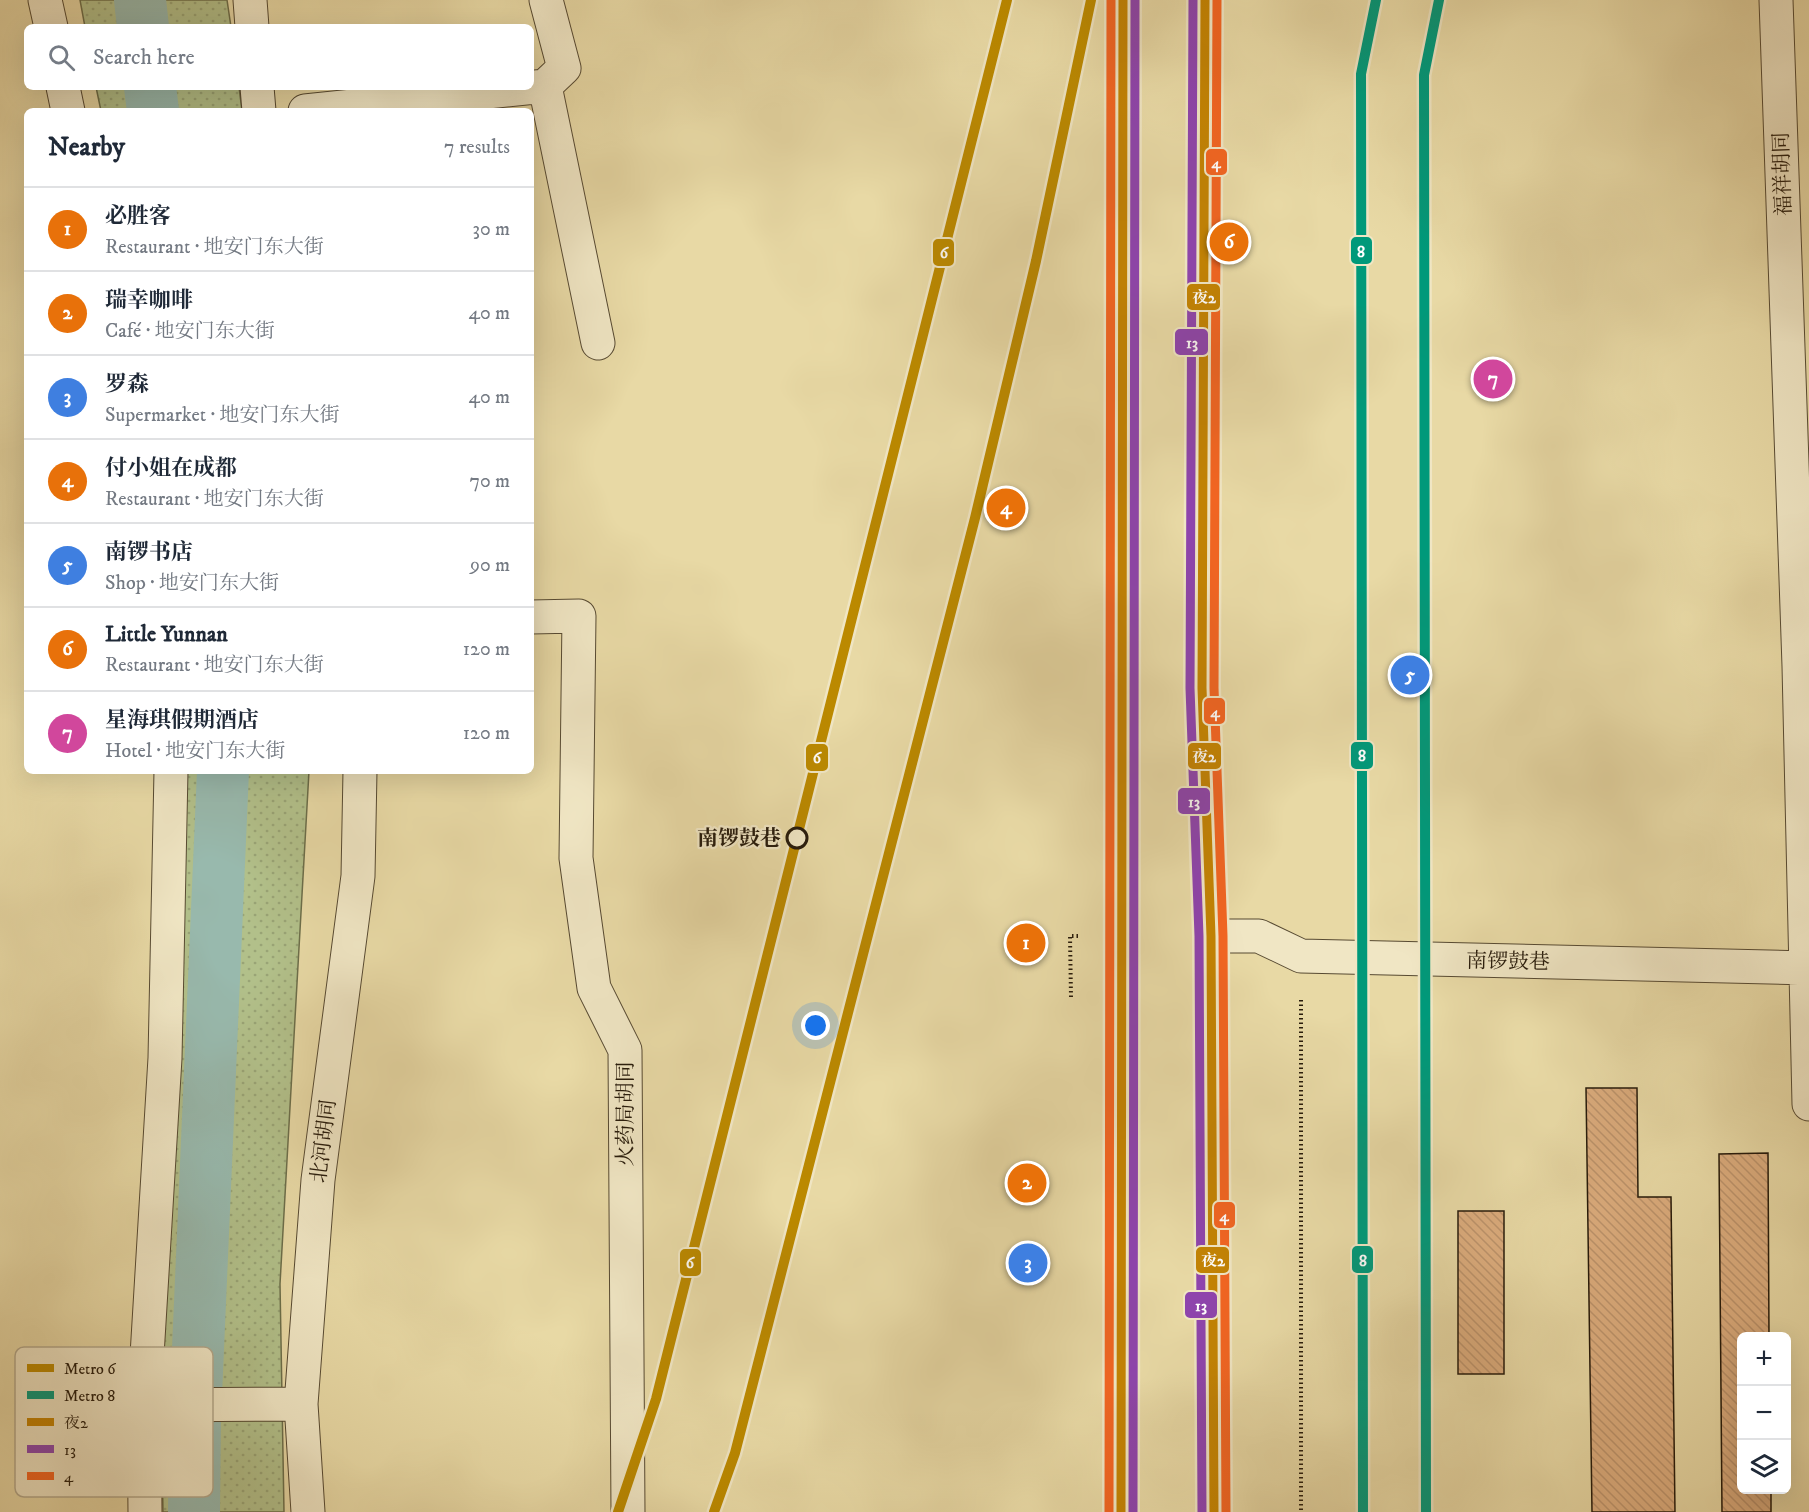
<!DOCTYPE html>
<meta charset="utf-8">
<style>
body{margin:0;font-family:"IM FELL DW Pica","Noto Serif SC",serif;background:#f2f2f3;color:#1f2937}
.controls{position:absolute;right:18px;bottom:18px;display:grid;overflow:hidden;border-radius:9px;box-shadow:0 6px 24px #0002}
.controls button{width:54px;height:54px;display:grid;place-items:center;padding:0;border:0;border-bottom:2px solid #e0e1e3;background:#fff;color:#1f2937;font:30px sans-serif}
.you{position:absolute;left:816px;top:1026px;width:21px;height:21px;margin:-15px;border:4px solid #fff;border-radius:50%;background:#1a73e8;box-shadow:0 0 0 9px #1a73e833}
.badge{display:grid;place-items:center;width:39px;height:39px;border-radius:50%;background:#ea580c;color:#fff;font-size:20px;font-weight:700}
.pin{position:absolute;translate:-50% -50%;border:3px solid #fff;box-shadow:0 2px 6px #0006}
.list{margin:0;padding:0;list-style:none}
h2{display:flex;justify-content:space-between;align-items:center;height:78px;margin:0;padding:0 24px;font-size:26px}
h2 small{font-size:20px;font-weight:400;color:#747a83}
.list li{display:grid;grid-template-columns:39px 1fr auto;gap:18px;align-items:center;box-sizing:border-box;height:84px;padding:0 24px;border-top:2px solid #e0e1e3}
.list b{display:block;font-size:22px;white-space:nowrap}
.list p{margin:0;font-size:20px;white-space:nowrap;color:#747a83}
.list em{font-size:20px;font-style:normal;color:#747a83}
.icon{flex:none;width:33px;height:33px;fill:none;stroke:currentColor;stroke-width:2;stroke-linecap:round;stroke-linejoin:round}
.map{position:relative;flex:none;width:1809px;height:1512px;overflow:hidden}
.search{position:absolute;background:#fff;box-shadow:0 6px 24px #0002;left:24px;top:24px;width:510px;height:66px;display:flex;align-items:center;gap:15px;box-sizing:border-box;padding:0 21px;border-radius:9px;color:#747a83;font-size:22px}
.panel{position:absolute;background:#fff;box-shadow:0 6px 24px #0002;left:24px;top:108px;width:510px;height:666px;border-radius:9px}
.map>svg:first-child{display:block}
</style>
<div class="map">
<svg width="1809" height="1512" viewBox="0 0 1809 1512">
<defs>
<pattern id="park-dots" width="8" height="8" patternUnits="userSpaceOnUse" patternTransform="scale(1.5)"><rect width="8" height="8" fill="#b2c08a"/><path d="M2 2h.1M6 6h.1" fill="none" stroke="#99a476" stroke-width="1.8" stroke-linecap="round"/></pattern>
<pattern id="building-back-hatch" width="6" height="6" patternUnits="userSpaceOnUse" patternTransform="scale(1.5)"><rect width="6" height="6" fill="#dbac7d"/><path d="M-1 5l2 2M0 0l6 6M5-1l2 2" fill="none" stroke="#bc936b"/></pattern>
</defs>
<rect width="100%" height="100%" fill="#e8d9a5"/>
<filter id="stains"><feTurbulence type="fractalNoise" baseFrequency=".00333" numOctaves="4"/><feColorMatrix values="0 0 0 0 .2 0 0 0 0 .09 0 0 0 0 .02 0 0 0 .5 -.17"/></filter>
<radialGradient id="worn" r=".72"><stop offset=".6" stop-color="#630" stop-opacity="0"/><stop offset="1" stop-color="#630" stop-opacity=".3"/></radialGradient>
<path fill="url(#park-dots)" stroke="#6c6e4a" stroke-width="1.5" d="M80,0H227L231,27H85Z
M96,87H239L242,111H101Z
M179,771H309L280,1284L284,1512H163L160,1342Z"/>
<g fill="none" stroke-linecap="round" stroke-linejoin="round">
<path stroke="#98b9ad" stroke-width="52" d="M140,0L143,27
M150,87L153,111
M194,1512L195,1418L223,771"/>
</g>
<path fill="url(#building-back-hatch)" stroke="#271b0b" stroke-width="1.5" d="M1586,1088H1637L1638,1197H1671L1675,1512H1592Z
M1768,1153L1769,1336H1742V1490H1771V1512H1722L1719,1154Z
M1458,1211H1504V1374H1458Z"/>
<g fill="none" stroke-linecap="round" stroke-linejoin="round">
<defs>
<path id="minor" d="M45,0L51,27
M250,0L252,27
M1776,0L1799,666L1809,1104
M545,86L564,68L546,0
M63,87L68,111
M257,87L259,111
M305,111L545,86L598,343
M531,617L579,616L576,858L594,988L625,1050L628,1512
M1211,936H1259L1301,956L1809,968
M144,1405L301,1404
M145,1512L144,1405L165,1058L171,771
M308,1512L301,1404L318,1180L358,876L360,771"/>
<path id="major" d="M1205,0L1202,688L1211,936L1214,1512
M1121,1512L1123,0"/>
</defs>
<use href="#minor" stroke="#574a32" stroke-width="35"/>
<use href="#major" stroke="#271b0b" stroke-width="35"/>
<path stroke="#271b0b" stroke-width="4" stroke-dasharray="1.5 3" stroke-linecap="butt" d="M1071,997L1070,936H1079
M1301,1000V1512"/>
<use href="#minor" stroke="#f0e6c4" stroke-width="33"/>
<use href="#major" stroke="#e4bc72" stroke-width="33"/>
<defs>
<path id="bus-1" d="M1205,0L1202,688L1211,936L1214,1512
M1121,1512L1123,0"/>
<path id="bus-2" d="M1193,0L1190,688L1199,936L1202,1512
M1133,1512L1135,0"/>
<path id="bus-3" d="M1217,0L1214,688L1223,936L1226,1512
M1109,1512L1111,0"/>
</defs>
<use href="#bus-1" stroke="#f0e6c4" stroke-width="14"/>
<use href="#bus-2" stroke="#f0e6c4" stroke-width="14"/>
<use href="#bus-3" stroke="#f0e6c4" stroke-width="14"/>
<use href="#bus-1" stroke="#c38303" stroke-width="9"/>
<use href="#bus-2" stroke="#8e44ad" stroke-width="9"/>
<use href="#bus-3" stroke="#f26522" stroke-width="9"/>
<defs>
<path id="metro-1" d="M618,1512L656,1399L1007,0
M714,1512L735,1453L975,518L1036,261L1091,0"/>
<path id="metro-2" d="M1363,1512L1361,74L1376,0
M1426,1512L1424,75L1439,0"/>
</defs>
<use href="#metro-1" stroke="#f0e6c4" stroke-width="15"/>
<use href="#metro-2" stroke="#f0e6c4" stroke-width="15"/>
<use href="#metro-1" stroke="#bb8900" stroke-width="10"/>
<use href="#metro-2" stroke="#00997a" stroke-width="10"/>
</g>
<circle fill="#f0e6c4" stroke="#271b0b" stroke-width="3" cx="797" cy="838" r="10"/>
<g text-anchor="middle" stroke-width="4.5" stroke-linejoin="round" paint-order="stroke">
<g font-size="21" fill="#271b0b" stroke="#f0e6c4">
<text transform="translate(1782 174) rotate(-92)" y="7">福祥胡同</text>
<text transform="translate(1508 961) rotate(1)" y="7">南锣鼓巷</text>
<text transform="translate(625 1114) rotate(-90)" y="7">火药局胡同</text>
<text transform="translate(323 1141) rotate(-83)" y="7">北河胡同</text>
</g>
<g font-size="21" font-weight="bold" fill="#271b0b" stroke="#f0e6c4" text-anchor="end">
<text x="781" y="845">南锣鼓巷</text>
</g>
</g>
<rect x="15" y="1347" width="198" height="150" rx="9" fill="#f0e6c4" stroke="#b4a98c" stroke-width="1.5"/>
<rect x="27" y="1364" width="27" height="8" fill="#bb8900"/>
<rect x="27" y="1391" width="27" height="8" fill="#00997a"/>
<rect x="27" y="1418" width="27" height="8" fill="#c38303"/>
<rect x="27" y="1445" width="27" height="8" fill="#8e44ad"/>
<rect x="27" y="1472" width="27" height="8" fill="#f26522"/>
<g font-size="16" fill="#271b0b">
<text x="64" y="1374">Metro 6</text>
<text x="64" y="1401">Metro 8</text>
<text x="64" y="1428">夜2</text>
<text x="64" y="1455">13</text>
<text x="64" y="1482">4</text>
</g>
<g stroke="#f0e6c4" stroke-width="2">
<rect x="1205" y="148" width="23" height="28" rx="6" fill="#f26522"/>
<rect x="1350" y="236" width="23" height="29" rx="6" fill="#00997a"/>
<rect x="932" y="238" width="23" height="29" rx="6" fill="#bb8900"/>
<rect x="1186" y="283" width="35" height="28" rx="6" fill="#c38303"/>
<rect x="1174" y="328" width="35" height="28" rx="6" fill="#8e44ad"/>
<rect x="1203" y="697" width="23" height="28" rx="6" fill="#f26522"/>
<rect x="1350" y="741" width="24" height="29" rx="6" fill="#00997a"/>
<rect x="1187" y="742" width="35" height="28" rx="6" fill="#c38303"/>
<rect x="805" y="743" width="24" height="29" rx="6" fill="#bb8900"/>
<rect x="1177" y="787" width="34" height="28" rx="6" fill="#8e44ad"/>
<rect x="1213" y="1201" width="23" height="28" rx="6" fill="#f26522"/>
<rect x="1351" y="1245" width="23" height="29" rx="6" fill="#00997a"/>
<rect x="1195" y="1246" width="35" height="28" rx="6" fill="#c38303"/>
<rect x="679" y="1248" width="23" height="29" rx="6" fill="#bb8900"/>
<rect x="1184" y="1291" width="34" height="28" rx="6" fill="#8e44ad"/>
</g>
<g font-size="16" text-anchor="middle" font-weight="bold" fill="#fff">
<text x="1216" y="168">4</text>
<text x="1361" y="257">8</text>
<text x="944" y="258">6</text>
<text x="1204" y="303">夜2</text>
<text x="1192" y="348">13</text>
<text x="1215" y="717">4</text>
<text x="1362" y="761">8</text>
<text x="1204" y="762">夜2</text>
<text x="817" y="763">6</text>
<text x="1194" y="807">13</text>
<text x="1224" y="1221">4</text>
<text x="1363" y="1266">8</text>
<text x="1213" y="1266">夜2</text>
<text x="690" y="1268">6</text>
<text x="1201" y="1311">13</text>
</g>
<rect width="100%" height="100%" filter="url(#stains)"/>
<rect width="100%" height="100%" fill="url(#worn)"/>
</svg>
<div class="controls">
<button>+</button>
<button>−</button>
<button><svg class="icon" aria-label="layers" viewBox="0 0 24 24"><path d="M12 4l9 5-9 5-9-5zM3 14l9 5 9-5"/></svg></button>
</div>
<div class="you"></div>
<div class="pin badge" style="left:1026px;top:943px;background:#e8710a">1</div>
<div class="pin badge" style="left:1027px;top:1183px;background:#e8710a">2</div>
<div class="pin badge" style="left:1028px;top:1263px;background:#3f7fe0">3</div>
<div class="pin badge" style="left:1006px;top:508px;background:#e8710a">4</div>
<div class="pin badge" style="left:1410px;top:675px;background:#3f7fe0">5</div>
<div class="pin badge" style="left:1229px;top:242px;background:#e8710a">6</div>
<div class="pin badge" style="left:1493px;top:379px;background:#d1479c">7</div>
<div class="search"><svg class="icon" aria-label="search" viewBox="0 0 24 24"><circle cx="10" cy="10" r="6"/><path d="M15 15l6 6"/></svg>Search here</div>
<section class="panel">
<h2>Nearby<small>7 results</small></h2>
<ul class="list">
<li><span class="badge" style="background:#e8710a">1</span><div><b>必胜客</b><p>Restaurant · 地安门东大街</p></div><em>30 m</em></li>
<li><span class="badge" style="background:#e8710a">2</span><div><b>瑞幸咖啡</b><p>Café · 地安门东大街</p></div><em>40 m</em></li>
<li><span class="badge" style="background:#3f7fe0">3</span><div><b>罗森</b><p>Supermarket · 地安门东大街</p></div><em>40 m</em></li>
<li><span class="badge" style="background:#e8710a">4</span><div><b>付小姐在成都</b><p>Restaurant · 地安门东大街</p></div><em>70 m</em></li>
<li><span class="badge" style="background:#3f7fe0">5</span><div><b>南锣书店</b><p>Shop · 地安门东大街</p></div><em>90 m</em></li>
<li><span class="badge" style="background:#e8710a">6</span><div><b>Little Yunnan</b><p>Restaurant · 地安门东大街</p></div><em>120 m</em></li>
<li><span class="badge" style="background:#d1479c">7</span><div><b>星海琪假期酒店</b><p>Hotel · 地安门东大街</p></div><em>120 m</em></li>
</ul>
</section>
</div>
